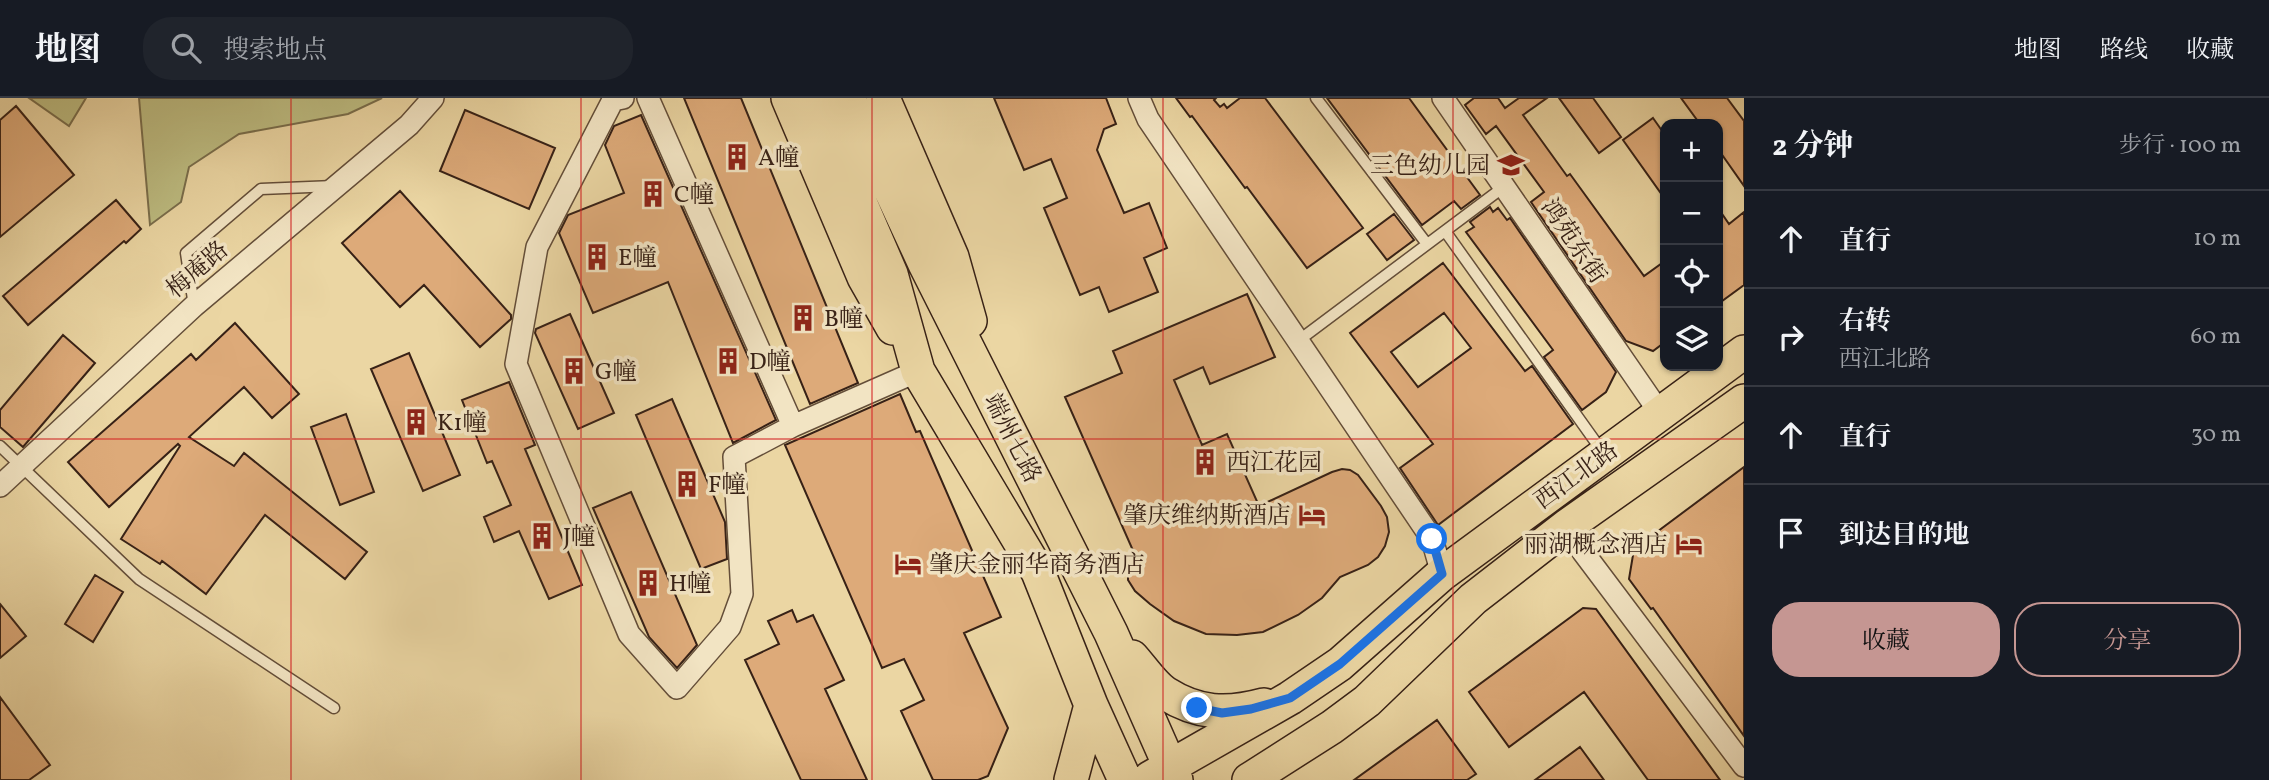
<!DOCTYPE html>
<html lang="zh">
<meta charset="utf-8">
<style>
body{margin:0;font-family:Vollkorn,"Noto Serif SC",serif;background:#20242c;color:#f1f3f6}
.controls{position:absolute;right:21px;top:21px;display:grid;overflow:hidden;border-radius:14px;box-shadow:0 2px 5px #0004}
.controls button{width:63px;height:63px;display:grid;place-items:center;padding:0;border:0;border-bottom:2px solid #363941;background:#171b24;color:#f1f3f6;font:35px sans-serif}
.stop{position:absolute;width:21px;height:21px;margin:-16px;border:5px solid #1a73e8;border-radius:50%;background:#fff}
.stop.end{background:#1a73e8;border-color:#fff;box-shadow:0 2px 7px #0008}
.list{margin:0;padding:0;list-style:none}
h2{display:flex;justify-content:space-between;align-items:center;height:91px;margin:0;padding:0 28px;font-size:30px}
h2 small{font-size:23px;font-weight:400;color:#9ea1a6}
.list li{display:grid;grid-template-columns:46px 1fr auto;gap:21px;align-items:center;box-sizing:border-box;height:98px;padding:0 28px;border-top:2px solid #363941}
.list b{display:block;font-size:26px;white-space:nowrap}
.list p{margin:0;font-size:23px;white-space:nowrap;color:#9ea1a6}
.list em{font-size:23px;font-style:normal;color:#9ea1a6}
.actions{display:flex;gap:14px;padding:21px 28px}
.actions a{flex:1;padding:16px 0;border:2px solid #c59692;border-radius:28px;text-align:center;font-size:24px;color:#c59692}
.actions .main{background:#c59692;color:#111}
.icon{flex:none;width:38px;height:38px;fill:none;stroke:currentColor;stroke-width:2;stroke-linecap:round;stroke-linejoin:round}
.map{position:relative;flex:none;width:1744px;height:682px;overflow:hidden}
header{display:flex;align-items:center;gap:42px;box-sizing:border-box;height:98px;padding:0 35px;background:#171b24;border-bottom:2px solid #363941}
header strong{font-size:33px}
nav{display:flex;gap:38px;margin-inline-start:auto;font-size:24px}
.search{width:490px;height:63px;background:#20242c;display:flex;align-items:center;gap:18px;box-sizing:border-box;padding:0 24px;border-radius:28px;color:#9ea1a6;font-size:26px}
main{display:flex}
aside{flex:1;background:#171b24}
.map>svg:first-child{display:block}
</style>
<header>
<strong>地图</strong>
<div class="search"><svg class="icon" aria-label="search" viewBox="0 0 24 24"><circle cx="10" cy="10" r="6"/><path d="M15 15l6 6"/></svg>搜索地点</div>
<nav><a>地图</a><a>路线</a><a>收藏</a></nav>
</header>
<main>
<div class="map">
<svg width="1744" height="682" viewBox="0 0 1744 682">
<rect width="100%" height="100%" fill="#ebd6a3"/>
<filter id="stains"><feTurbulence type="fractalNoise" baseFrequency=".00286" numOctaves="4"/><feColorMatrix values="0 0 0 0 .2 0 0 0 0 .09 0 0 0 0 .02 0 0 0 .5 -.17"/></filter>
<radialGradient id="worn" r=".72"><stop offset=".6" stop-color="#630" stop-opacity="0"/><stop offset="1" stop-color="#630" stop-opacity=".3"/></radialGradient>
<path fill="#bdbc81" stroke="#7a6e4c" stroke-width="2" d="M29,0H86L69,28Z
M139,0H382L348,16L239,36L189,69L181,104L150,127Z"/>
<path fill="#ddaa79" stroke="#372116" stroke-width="2" fill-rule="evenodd" d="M684,0H741L858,285L810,306Z
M994,0H1106L1116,26L1104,31L1097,52L1124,115L1149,105L1167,150L1144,160L1158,194L1109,214L1099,189L1080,197L1044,110L1067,100L1051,61L1024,72Z
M1176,0H1216L1214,2L1220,9L1224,6L1227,10L1240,0H1265L1363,130L1307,170L1247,89L1245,90L1192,18L1190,19Z
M1327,0H1409L1480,97L1461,111L1454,103L1422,127Z
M1474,0H1498L1505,10L1519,0H1547L1523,17L1567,78L1570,76L1644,178L1665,163V244L1653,253L1626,243L1531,104L1544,94L1496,28L1486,36L1465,7Z
M1559,0H1593L1621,39L1599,55Z
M1681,0H1727L1744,23V88L1718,51V26H1700Z
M16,8L74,77L0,139V22Z
M465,12L555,50L529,111L440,73Z
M641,17L776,322L733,345L668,184L593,215L559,135L568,117L624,95L605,47L614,28Z
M1653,20L1665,37V101L1623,42Z
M400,93L511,217V221L480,249L424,187L400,209L342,145Z
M116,102L141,131L126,145L124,143L28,227L3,198Z
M1490,109L1493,114L1498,110L1507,122L1510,120L1616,274L1606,294L1582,312L1544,259L1553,252L1466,134L1474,129L1470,124Z
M1718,110L1729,126L1744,114V187L1718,206Z
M1394,116L1414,142L1387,162L1367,136Z
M1443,165L1525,273L1532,268L1573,326L1438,427L1400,370L1433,346L1350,235ZM1444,215L1471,250L1418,289L1391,254Z
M1247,196L1275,259L1210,286L1203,269L1174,282L1202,347L1227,336L1259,408L1332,374L1342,371L1350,372L1358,377L1381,408L1387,419L1389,434L1385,448L1378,459L1368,467L1340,479L1322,500L1298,517L1263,534L1237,537L1206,536L1174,523L1150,506L1135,493L1128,482V472L1135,457L1065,299L1122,275L1113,253Z
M570,216L614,315L578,331L535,235L536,231Z
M235,225L299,296L272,320L244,289L189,339L234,368L244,355L367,454L345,481L265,417L206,496L162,463L160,466L121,441L180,348L178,346L109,409L68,364L191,256L196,262Z
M63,237L95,265L23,349L0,329V312Z
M409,255L460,377L423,393L371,271Z
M509,284L535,347L525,351L582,487L549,501L519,433L494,444L484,419L511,407L492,363L487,365L462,302Z
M900,296L916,334L920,333L1001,519L964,535L1008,630L988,678L978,682H933L901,613L924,602L904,561L882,570L785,347Z
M672,301L725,424L727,461L701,471L636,317Z
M346,316L374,394L340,407L311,329Z
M1744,369V638L1653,510L1651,511L1629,481L1634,451Z
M631,394L697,547L677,570L649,539L593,410Z
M95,477L123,494L93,544L65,526Z
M0,506L26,538L0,560Z
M1583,510L1596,511L1720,682H1648L1584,594L1509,649L1469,594Z
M792,512L797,524L813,517L844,582L825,591L867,682H801L745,562L779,546L768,523Z
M0,599L50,667L29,682H0Z
M1437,622L1476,676L1467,682H1354Z
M1580,649L1604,682H1535Z"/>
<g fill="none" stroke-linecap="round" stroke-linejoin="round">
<defs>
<path id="service" d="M1316,0L1427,146
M1445,133L1602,353
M194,208L186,155L261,91L334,88
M1298,243L1505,88
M0,348L139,481L334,610"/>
<path id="minor" d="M623,0L613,2L537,149L516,266L629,536L677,590L730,529L742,496L734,359L793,328L918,273
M648,0L793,328
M1139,0L1148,21L1432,441L1442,476
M1443,0L1660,315
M0,388L194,208L409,27L433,0
M1567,428L1583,454L1744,668"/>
<path id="primary" d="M788,0L864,179L893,230
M815,0L891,176L918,273L1038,474L1091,607L1125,682
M848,0L925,166L1111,535L1176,682
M883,0L952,159L970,223
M1132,559C1142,570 1153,587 1165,595C1198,616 1227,617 1264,607
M1150,680L1290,600L1340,566L1442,476L1744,254
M1071,682L1091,607
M1249,682L1332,629L1367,603L1473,501L1567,428L1744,303"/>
</defs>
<use href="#service" stroke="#644e39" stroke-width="13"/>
<use href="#minor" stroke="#644e39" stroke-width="24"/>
<use href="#primary" stroke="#372116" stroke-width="36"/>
<use href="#service" stroke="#f2e4c3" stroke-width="10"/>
<use href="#minor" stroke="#f2e4c3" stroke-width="21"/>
<use href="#primary" stroke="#ebd6a3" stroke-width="33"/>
</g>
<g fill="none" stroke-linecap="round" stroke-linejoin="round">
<path stroke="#1a73e8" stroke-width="9" d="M1197,610L1222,615L1251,611L1290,600L1340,566L1442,476L1432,441"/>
</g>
<path fill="none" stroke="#d62828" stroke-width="2" stroke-opacity="0.55" d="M291,0V682M581,0V682M872,0V682M1163,0V682M1453,0V682M0,341H1744"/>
<defs>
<symbol id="building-bare" viewBox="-9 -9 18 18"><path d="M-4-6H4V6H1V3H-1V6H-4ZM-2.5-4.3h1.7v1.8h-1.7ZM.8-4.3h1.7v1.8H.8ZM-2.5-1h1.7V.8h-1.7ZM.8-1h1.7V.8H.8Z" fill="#8f2418" stroke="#f2e4c3" stroke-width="2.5" paint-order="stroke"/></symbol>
<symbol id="school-bare" viewBox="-9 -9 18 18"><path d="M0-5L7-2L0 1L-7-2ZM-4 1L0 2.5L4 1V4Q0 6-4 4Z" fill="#8f2418" stroke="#f2e4c3" stroke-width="2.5" paint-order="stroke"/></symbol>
<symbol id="hotel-bare" viewBox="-9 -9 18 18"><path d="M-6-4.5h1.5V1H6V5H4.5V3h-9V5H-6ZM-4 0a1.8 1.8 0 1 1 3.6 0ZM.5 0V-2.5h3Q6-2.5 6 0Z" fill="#8f2418" stroke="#f2e4c3" stroke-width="2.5" paint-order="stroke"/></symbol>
</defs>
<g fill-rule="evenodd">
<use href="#building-bare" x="718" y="40" width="38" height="38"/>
<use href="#school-bare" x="1492" y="48" width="38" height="38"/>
<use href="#building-bare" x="634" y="77" width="38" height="38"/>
<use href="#building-bare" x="578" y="140" width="38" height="38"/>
<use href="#building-bare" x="784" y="201" width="38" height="38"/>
<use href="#building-bare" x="709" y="244" width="38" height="38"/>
<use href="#building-bare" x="555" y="254" width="38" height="38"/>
<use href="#building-bare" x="397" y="305" width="38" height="38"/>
<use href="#building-bare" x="1186" y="345" width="38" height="38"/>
<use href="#building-bare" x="668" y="367" width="38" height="38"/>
<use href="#hotel-bare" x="1293" y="398" width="38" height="38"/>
<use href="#building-bare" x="523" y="419" width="38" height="38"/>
<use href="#hotel-bare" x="1670" y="427" width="38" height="38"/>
<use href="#hotel-bare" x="889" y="447" width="38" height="38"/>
<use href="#building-bare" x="629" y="466" width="38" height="38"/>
</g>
<g text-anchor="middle" stroke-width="7" stroke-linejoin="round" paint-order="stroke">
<g font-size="24" fill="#372116" stroke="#f2e4c3" text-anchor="start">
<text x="758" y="67">A幢</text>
<text x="1490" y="75" text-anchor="end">三色幼儿园</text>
<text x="674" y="104">C幢</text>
<text x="618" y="167">E幢</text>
<text x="824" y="228">B幢</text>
<text x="749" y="271">D幢</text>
<text x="595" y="281">G幢</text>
<text x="437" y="332">K1幢</text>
<text x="1226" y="372">西江花园</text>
<text x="708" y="394">F幢</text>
<text x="1291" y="425" text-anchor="end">肇庆维纳斯酒店</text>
<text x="563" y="446">J幢</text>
<text x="1668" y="454" text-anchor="end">丽湖概念酒店</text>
<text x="929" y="474">肇庆金丽华商务酒店</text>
<text x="669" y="493">H幢</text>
</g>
<g font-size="24" fill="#372116" stroke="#f2e4c3">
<text transform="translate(1574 143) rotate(56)" y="8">鸿苑东街</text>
<text transform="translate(197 171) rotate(-41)" y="8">梅庵路</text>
<text transform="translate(1013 340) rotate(63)" y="8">端州七路</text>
<text transform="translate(1576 377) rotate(-36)" y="8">西江北路</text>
</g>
</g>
<rect width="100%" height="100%" filter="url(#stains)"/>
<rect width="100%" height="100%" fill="url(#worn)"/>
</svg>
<div class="controls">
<button>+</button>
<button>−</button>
<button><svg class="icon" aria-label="locate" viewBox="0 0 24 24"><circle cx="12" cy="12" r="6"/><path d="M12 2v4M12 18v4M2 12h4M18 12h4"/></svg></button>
<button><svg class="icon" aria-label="layers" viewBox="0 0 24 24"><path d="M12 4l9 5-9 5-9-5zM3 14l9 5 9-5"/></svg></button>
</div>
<div class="stop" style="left:1432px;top:441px"></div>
<div class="stop end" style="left:1197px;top:610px"></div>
</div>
<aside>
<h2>2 分钟<small>步行 · 100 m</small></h2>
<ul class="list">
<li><svg class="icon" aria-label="ahead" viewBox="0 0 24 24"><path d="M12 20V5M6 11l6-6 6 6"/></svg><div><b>直行</b></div><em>10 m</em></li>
<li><svg class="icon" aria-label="right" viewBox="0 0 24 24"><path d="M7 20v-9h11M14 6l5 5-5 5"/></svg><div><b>右转</b><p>西江北路</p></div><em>60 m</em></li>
<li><svg class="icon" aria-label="ahead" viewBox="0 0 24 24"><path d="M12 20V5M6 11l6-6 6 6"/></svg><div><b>直行</b></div><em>30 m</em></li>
<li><svg class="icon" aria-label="arrive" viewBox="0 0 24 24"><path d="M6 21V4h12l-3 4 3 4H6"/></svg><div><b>到达目的地</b></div></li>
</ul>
<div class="actions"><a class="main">收藏</a><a>分享</a></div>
</aside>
</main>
